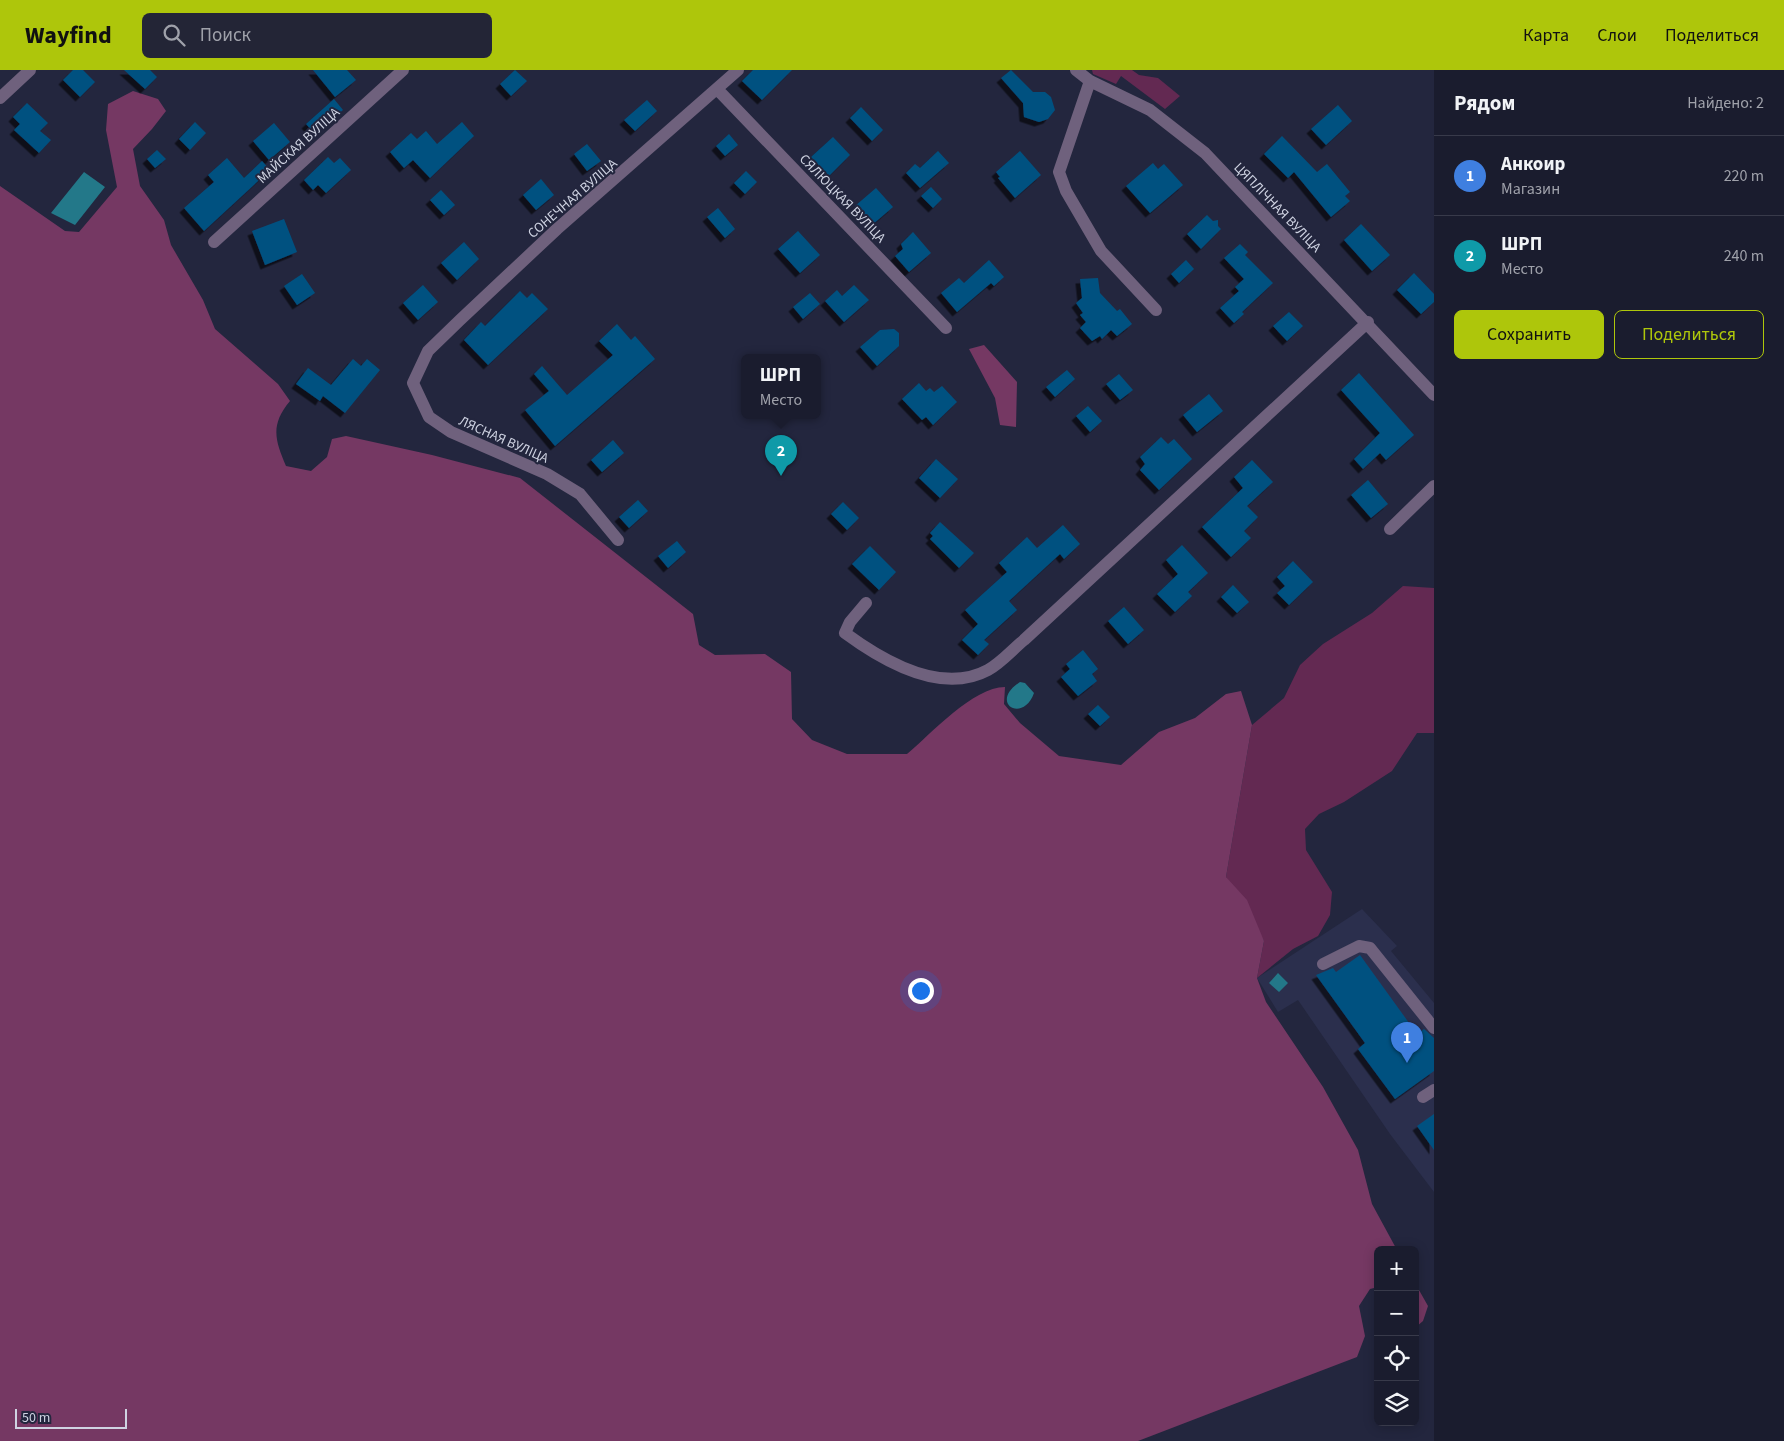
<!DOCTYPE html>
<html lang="ru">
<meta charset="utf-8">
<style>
body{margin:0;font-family:"Source Sans 3",sans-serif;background:#232536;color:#f1f3f6}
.controls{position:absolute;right:15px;bottom:15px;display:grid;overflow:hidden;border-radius:8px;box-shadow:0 2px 12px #0003}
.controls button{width:45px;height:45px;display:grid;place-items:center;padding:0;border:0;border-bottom:1px solid #383a4a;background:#1a1c2e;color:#f1f3f6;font:25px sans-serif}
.scale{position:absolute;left:15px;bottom:12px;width:112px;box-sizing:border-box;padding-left:5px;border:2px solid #cfd3e2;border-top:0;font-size:14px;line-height:18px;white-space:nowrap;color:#cfd3e2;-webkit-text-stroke:4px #23263e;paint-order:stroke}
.you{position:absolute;left:920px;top:920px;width:18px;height:18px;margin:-12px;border:4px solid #fff;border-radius:50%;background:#1a73e8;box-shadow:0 0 0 8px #1a73e833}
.badge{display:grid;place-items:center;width:32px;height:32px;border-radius:50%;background:#aec60b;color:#fff;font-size:16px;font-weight:700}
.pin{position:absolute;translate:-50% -41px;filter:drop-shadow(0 1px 2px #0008)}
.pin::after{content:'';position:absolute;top:26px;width:18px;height:15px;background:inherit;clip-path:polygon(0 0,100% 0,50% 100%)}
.popup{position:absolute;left:741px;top:284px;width:80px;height:65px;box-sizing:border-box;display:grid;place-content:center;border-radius:8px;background:#1a1c2e;filter:drop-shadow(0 1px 4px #0005);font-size:16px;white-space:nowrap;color:#9fa1aa}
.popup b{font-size:19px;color:#f1f3f6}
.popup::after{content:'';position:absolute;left:50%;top:100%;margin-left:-10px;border:10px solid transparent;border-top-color:#1a1c2e}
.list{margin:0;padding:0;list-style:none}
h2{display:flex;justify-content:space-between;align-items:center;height:65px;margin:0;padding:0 20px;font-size:21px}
h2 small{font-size:16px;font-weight:400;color:#9fa1aa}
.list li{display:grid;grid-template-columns:32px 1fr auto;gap:15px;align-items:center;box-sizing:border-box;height:80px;padding:0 20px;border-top:1px solid #383a4a}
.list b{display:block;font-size:19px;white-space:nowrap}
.list p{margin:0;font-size:16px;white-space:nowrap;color:#9fa1aa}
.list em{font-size:16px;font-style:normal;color:#9fa1aa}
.actions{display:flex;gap:10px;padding:15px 20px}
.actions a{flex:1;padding:11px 0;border:1px solid #aec60b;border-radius:8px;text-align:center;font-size:18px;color:#aec60b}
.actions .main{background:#aec60b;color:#111}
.icon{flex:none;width:28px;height:28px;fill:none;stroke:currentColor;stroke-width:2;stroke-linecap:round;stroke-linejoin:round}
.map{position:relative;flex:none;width:1434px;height:1371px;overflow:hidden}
header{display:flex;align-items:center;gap:30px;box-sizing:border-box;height:70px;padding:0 25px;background:#aec60b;color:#111}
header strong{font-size:24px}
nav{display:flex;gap:28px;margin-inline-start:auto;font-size:18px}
.search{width:350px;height:45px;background:#232536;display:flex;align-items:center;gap:12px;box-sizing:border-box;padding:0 18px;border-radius:8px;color:#9fa1aa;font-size:19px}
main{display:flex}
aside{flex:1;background:#1a1c2e}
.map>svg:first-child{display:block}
</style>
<header>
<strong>Wayfind</strong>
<div class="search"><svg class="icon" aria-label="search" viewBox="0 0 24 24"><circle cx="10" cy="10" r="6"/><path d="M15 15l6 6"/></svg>Поиск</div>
<nav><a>Карта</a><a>Слои</a><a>Поделиться</a></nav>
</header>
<main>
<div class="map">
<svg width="1434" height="1371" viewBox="0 0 1434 1371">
<defs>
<filter id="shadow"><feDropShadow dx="-4.5" dy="4.5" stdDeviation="0" flood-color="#0009"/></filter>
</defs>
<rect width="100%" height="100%" fill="#23263e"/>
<path fill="#2b2f4d" d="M1362,839L1397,876L1391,881L1434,933V1122L1390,1064L1298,930L1278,942L1257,908Z"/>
<path fill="#632952" d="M1092,0H1132L1139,5L1158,8L1180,26L1165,39L1121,6L1116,14L1093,4Z
M1403,516L1434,518V663H1417L1392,701L1344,732L1319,744L1305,759L1306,780L1332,822L1330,845L1318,866L1293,879L1257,908L1264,871L1226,807L1252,655L1284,628L1300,595L1323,574L1372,543Z"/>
<path fill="#753863" d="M133,21L158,29L166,41L152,59L133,79L140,116L164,150L171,175L203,230L215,259L278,314L290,331C270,355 275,370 286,396L311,401L327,387L332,369L346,366L432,385L520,408L693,544L699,575L715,585L765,584L791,602L792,649L812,670L847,684H907C931,664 973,617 1005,617L1004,634L1020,653L1059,686L1121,695L1159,662L1195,648L1226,624L1241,621L1252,655L1226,807L1247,830L1264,871L1257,908L1266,932L1323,1017L1358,1080L1372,1134L1397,1180H1378V1217L1370,1219L1359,1236L1365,1266L1357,1287L1138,1371H0V116L65,161L79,162L117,117L106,60L108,34Z
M984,275L1017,312L1016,357L1000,355L995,328L969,279Z
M1415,1213L1428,1236L1423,1251L1416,1257Z"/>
<path fill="#237889" d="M84,102L105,117L75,155L51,143Z
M1020,612L1025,613L1034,623C1023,654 988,633 1020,612Z
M1278,903L1288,913L1279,922L1269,913Z"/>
<path fill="#045180" filter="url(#shadow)" d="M73,0H83L95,12L80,27L63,10Z
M124,0H150L157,7L145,19Z
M313,0H347L356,10L335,27Z
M515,0L527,11L511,26L500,14Z
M753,0H792L762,30L742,11Z
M1011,0L1033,22H1045L1051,27L1055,40L1048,49L1039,52L1024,47L1023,33L1001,8Z
M334,29L343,40L315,64L306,54Z
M647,30L657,41L635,61L624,50Z
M27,33L48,53L40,61L51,70L39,83L14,60L20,54L13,47Z
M1338,35L1352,51L1326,75L1311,59Z
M861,37L883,60L872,71L850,48Z
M195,52L206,63L190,80L179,69Z
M462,52L474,66L430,108L413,90L404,98L390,82L411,63L417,69L426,61L437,74Z
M274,53L290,72L269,90L253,71Z
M729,64L738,75L725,86L716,76Z
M1282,66L1317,102L1327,94L1350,122L1345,126L1350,131L1331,147L1294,102L1288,108L1264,84Z
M833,67L850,85L829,106L811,87Z
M587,74L601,91L587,101L574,84Z
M157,80L166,89L155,98L147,89Z
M938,81L949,93L920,118L906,103L915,94L920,98Z
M1020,81L1041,105L1015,128L998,108L1000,107L996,102Z
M328,87L334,93L340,88L351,100L326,123L318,115L313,120L304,110Z
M227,88L244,108L262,91L270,100L204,161L184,138L214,112L208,105Z
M1153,93L1158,99L1164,94L1183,115L1150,143L1126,116Z
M746,101L757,112L745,124L734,113Z
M541,109L554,125L536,140L523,125Z
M931,117L942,129L933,138L921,126Z
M876,118L893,137L872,155L855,136Z
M441,120L455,135L444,145L430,130Z
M718,138L735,159L725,168L707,147Z
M1207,145L1213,151L1218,150V156L1221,159L1201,179L1187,164Z
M284,149L297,182L265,195L252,161Z
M1361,154L1390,185L1372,201L1344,170Z
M798,161L820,185L800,203L778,179Z
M913,162L931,183L909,202L895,186L903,179L901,174Z
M464,172L479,189L457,210L441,193Z
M1240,174L1248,182L1245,185L1273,213L1242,242L1244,244L1234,253L1220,238L1239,221L1235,217L1244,209L1224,188Z
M989,190L1004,207L994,216L991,213L957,242L941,223L959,208L964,213Z
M1186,190L1194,199L1179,213L1171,204Z
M1414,203L1434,224V232L1421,244L1397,220Z
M302,204L315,223L297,235L284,216Z
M1098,208L1100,223L1117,241L1120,239L1132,254L1117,266L1111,260L1102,269L1100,266L1092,271L1080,258L1086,252L1080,245L1083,243L1076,233L1082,228L1080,209Z
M423,215L438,232L418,250L403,233Z
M854,215L869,230L844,252L825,231L837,220L842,226Z
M520,221L527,228L532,223L548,239L488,295L464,270L481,252L485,256Z
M810,223L820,234L803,249L793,237Z
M1289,242L1303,256L1287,271L1273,256Z
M617,254L631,270L635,266L655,289L555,376L525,340L549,321L534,304L542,296L567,325L613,285L599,271Z
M894,259L899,263V276L877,296L860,277L880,260Z
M353,289L361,296L367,289L380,300L345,343L323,326L320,331L296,314L308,298L331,315Z
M1067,300L1075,309L1055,327L1046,317Z
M1359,303L1414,365L1386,390L1380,383L1363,399L1354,389L1380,363L1341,320Z
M1119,304L1133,320L1120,330L1106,314Z
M919,313L926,321L930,318L934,322L942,316L957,332L933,355L926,347L922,350L902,329Z
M1209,324L1223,341L1197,362L1183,345Z
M1088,336L1102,351L1090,362L1076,346Z
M1161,367L1168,374L1174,369L1192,389L1159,420L1140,400L1145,394L1140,387Z
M613,370L624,383L602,402L591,390Z
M936,389L958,409L940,428L919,408Z
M1252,390L1273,412L1247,436L1258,447L1244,461L1251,468L1231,487L1202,457L1243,418L1234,407Z
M1368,410L1388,434L1371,448L1351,425Z
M638,430L648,441L629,458L619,447Z
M843,432L859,448L847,460L831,444Z
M940,452L974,483L959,498L930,469L933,466L930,463Z
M1063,455L1080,474L1064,489L1060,484L1009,531L1017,540L984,570L989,574L978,585L962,570L978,554L965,540L1007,502L999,493L1027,467L1037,478Z
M677,471L686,482L668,498L658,486Z
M1182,475L1208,503L1188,522L1192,526L1175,542L1157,524L1178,504L1166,490Z
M870,476L896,502L879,520L852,494Z
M1293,491L1313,512L1289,535L1277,523L1285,516L1277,507Z
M1233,515L1249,532L1237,543L1221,527Z
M1124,537L1144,560L1128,574L1108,551Z
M1083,580L1098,599L1092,604L1097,611L1078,626L1061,607L1070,599L1066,594Z
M1098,635L1110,647L1100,656L1088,644Z
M1360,885L1417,964L1424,959L1434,968V1001L1395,1029L1358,979L1365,973L1316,905L1333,898L1336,902Z
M1434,1044V1080L1417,1056Z"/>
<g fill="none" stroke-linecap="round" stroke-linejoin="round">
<path stroke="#6f617d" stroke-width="12" d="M1076,0L1090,11L1150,40L1205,83L1434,325
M1090,11L1059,102L1066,121L1101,181L1156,240
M718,20L946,258
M0,28L30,0
M214,172L403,0
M1390,459L1434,416
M618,470L580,424L547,404L451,362L429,347L413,313L428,281L460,250L557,159L738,0
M866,533L850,552L845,563C883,591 942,625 988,600C1001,593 1012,580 1024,570L1368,252
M1323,894L1359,876L1370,878L1434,958
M1423,1027L1434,1020"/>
</g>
<g text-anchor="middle" stroke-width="4" stroke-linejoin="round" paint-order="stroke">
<g font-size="14" fill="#cfd3e2" stroke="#23263e">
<text transform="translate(298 75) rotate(-42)" y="5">МАЙСКАЯ ВУЛІЦА</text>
<text transform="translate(572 128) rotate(-41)" y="5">СОНЕЧНАЯ ВУЛІЦА</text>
<text transform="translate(843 128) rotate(46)" y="5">СЯЛЮЦКАЯ ВУЛІЦА</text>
<text transform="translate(1278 137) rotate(46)" y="5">ЦЯПЛІЧНАЯ ВУЛІЦА</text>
<text transform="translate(504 369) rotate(24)" y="5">ЛЯСНАЯ ВУЛІЦА</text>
</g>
</g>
</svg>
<div class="controls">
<button>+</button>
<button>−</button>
<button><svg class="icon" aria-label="locate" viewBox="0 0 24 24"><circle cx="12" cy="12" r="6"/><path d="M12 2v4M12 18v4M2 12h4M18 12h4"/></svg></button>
<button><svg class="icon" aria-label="layers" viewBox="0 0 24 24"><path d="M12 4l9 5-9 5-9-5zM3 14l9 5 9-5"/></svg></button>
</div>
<div class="scale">50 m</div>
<div class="you"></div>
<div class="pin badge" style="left:1407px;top:993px;background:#3f7fe0">1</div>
<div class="pin badge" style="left:781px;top:406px;background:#0f9aa8">2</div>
<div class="popup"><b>ШРП</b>Место</div>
</div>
<aside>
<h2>Рядом<small>Найдено: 2</small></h2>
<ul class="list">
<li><span class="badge" style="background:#3f7fe0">1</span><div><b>Анкоир</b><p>Магазин</p></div><em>220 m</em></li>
<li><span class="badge" style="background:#0f9aa8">2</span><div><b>ШРП</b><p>Место</p></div><em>240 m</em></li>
</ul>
<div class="actions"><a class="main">Сохранить</a><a>Поделиться</a></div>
</aside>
</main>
